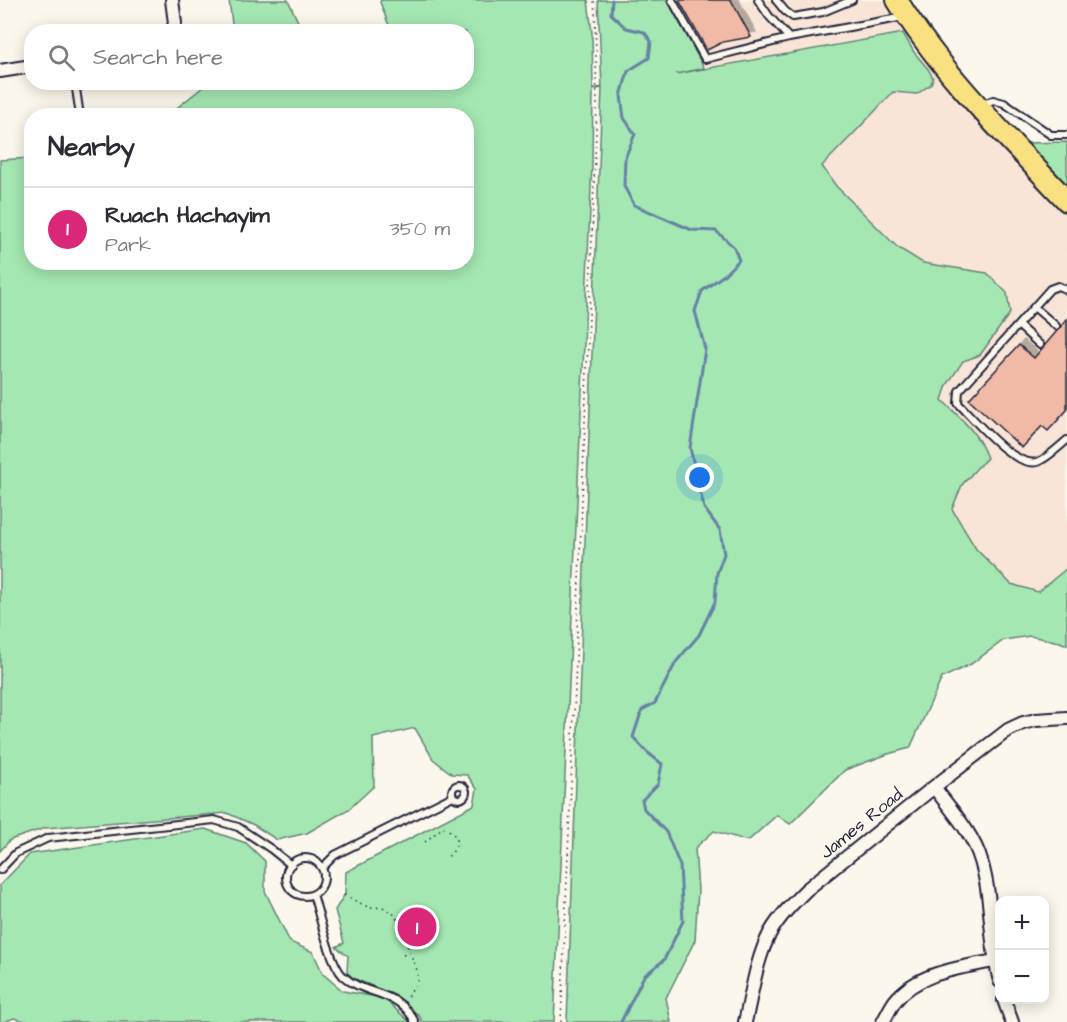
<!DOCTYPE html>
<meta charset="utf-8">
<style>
body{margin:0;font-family:"Architects Daughter",sans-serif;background:#f2f2f3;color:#2b2b33}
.controls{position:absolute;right:18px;bottom:18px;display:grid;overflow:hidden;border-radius:12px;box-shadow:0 3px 15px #0003}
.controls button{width:54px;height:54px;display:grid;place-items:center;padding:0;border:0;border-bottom:2px solid #e1e1e2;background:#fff;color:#2b2b33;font:30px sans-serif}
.you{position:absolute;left:700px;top:478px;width:21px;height:21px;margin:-15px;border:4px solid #fff;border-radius:50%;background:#1a73e8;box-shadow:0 0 0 9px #1a73e833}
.badge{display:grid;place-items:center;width:39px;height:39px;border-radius:50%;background:#db2777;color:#fff;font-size:20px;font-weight:700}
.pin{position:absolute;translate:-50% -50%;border:3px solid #fff;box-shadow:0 2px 6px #0006}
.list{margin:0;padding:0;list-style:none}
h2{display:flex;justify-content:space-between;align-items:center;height:78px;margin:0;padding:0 24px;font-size:26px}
h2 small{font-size:20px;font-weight:400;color:#7c7c81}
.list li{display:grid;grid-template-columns:39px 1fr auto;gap:18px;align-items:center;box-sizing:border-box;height:84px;padding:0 24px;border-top:2px solid #e1e1e2}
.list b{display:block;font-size:22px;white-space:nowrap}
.list p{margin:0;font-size:20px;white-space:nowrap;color:#7c7c81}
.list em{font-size:20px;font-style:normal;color:#7c7c81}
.icon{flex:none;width:33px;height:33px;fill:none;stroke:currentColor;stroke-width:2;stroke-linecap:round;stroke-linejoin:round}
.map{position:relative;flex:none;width:1067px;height:1022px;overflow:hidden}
.search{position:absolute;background:#fff;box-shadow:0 3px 15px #0003;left:24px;top:24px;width:450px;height:66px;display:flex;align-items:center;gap:15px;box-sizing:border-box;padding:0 21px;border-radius:24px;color:#7c7c81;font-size:22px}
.panel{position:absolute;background:#fff;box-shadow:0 3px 15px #0003;left:24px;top:108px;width:450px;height:162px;border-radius:24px}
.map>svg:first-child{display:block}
</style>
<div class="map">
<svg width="1067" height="1022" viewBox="0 0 1067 1022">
<defs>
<filter id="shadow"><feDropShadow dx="5" dy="-5" stdDeviation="0" flood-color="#0004"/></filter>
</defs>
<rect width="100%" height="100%" fill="#fbf7ec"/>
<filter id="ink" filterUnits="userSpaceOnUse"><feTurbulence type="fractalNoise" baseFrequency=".0167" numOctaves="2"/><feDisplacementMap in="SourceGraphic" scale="12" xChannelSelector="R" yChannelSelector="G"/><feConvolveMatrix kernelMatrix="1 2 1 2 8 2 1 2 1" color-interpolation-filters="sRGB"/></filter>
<g filter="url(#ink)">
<path fill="#f8e5d7" d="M667,0H897L911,31L704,68Z
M929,47L1067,199V580L1027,622L858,468L801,180Z"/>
<path fill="#a4e7b2" stroke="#638476" stroke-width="1.5" d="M229,0H288L300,26L304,31H233Z
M381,0H588L592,33L593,89L602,87L598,0H667L704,68L676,74L903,33L914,52L928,69L933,78L931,84L917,94L893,92L859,128L822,166L836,186L897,247L923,263L987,273L1007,293L1010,313L980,355L963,361L947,385L942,400C962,420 977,431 987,458L976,469L962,485L952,509L976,549L1011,584L1038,592L1067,568V645L1060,642L1030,636L1004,640L971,664L942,678L910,748L888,754L845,770L790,824L777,815L748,841L714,831L695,848L698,890L695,940L666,998L671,1022H567L602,88L593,90L592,164L554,1022H422L420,1017L398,997L353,978L347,972L348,956L336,947L344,943L335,910L345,894L346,872L474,805L477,789L467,775L452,774L433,759L415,728L373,738L374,786L349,809L307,833L277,840L254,825L227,813L45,828L10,840L0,851V160L31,158L32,262H466V116L168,115L208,83L466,82V32L391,31L380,2Z
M1067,142V189L1033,155L1027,143Z
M205,829L246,843L265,861V891L290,942L313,952L323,974L343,991L383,998L410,1022H29L14,1018L4,1022H0V885L30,854Z"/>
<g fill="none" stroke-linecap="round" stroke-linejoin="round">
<path stroke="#6583a6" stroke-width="3" d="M612,0L611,14L626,28L644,32L651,41L649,58L628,71L621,96L624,118L635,134L625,158L624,186L634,205L692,230L716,231L734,247L739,260L724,275L702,291L695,311L705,349L690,448L704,508L720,530L724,554L717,573L715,602L699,635L676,662L655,703L642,710L633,737L647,752L662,764L658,784L642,800L644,809L666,832L680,866L683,921L664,960L644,976L621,1022"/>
</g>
<path fill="#f1baa6" stroke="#22223b" stroke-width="1.5" filter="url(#shadow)" d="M679,0H731L751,37L723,42L707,50Z
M1067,319V410L1048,431L1042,426L1022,448L969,399L1019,345L1034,358Z"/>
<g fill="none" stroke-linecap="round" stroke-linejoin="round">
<defs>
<path id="service" d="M672,0L705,59L789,38L904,17
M758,0L769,16L789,38
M776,0L785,11L793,17L823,12L852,0
M75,82L80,116
M981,107L986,103L993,100L1004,103L1051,135H1067
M1067,290L1058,286L1050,289L959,391L958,403C974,419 1014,468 1037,462C1045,460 1061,445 1067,440
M1034,307L1056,326
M1018,325L1040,345
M452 792a7 7 0 1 1 14 0a7 7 0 1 1-14 0Z
M286 877a19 19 0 1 1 38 0a19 19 0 1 1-38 0Z
M322,868L335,855L453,796
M0,870L16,853L48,838L214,820L238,827L271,849L291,865
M313,894C319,914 330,963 343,976C366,997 399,989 415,1022"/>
<path id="minor" d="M172,32L175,23L172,0
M0,71L32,66
M934,787C951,810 973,833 981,861C993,900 989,942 1000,981
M1004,1000L1012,1022
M745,1022C752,993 756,960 770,933C779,917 793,903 806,890L934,787L1008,730L1023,723L1036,720L1067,718
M883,1022C887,1015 890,1008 895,1001C918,972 961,968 994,961"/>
<path id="primary" d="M897,0C942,74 1008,138 1067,201"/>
</defs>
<use href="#service" stroke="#22223b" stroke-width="10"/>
<use href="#minor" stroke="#22223b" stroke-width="16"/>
<use href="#primary" stroke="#22223b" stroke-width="24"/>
<path stroke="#22223b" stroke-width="1.5" stroke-dasharray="1.5 4.5" stroke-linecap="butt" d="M425,842L443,827C461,835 460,848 445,859
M344,895L370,908L383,907L395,915L417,970L418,982L407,997
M397,919L410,914
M403,955L409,953
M561,1022L574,712L597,105L595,14L594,0"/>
<use href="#service" stroke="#fbf7ec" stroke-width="6"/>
<use href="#minor" stroke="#fbf7ec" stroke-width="12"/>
<use href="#primary" stroke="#f9e181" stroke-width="20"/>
</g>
</g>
<g text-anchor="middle" stroke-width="5" stroke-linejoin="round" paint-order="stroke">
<g font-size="18" fill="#22223b" stroke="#fbf7ec">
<text transform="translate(861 823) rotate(-39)" y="6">James Road</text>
</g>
</g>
</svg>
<div class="controls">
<button>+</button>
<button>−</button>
</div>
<div class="you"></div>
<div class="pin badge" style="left:417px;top:927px">1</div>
<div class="search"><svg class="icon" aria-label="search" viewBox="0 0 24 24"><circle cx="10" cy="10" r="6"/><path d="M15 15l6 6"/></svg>Search here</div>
<section class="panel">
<h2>Nearby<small></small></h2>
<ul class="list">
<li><span class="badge">1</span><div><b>Ruach Hachayim</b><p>Park</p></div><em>350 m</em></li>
</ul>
</section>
</div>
